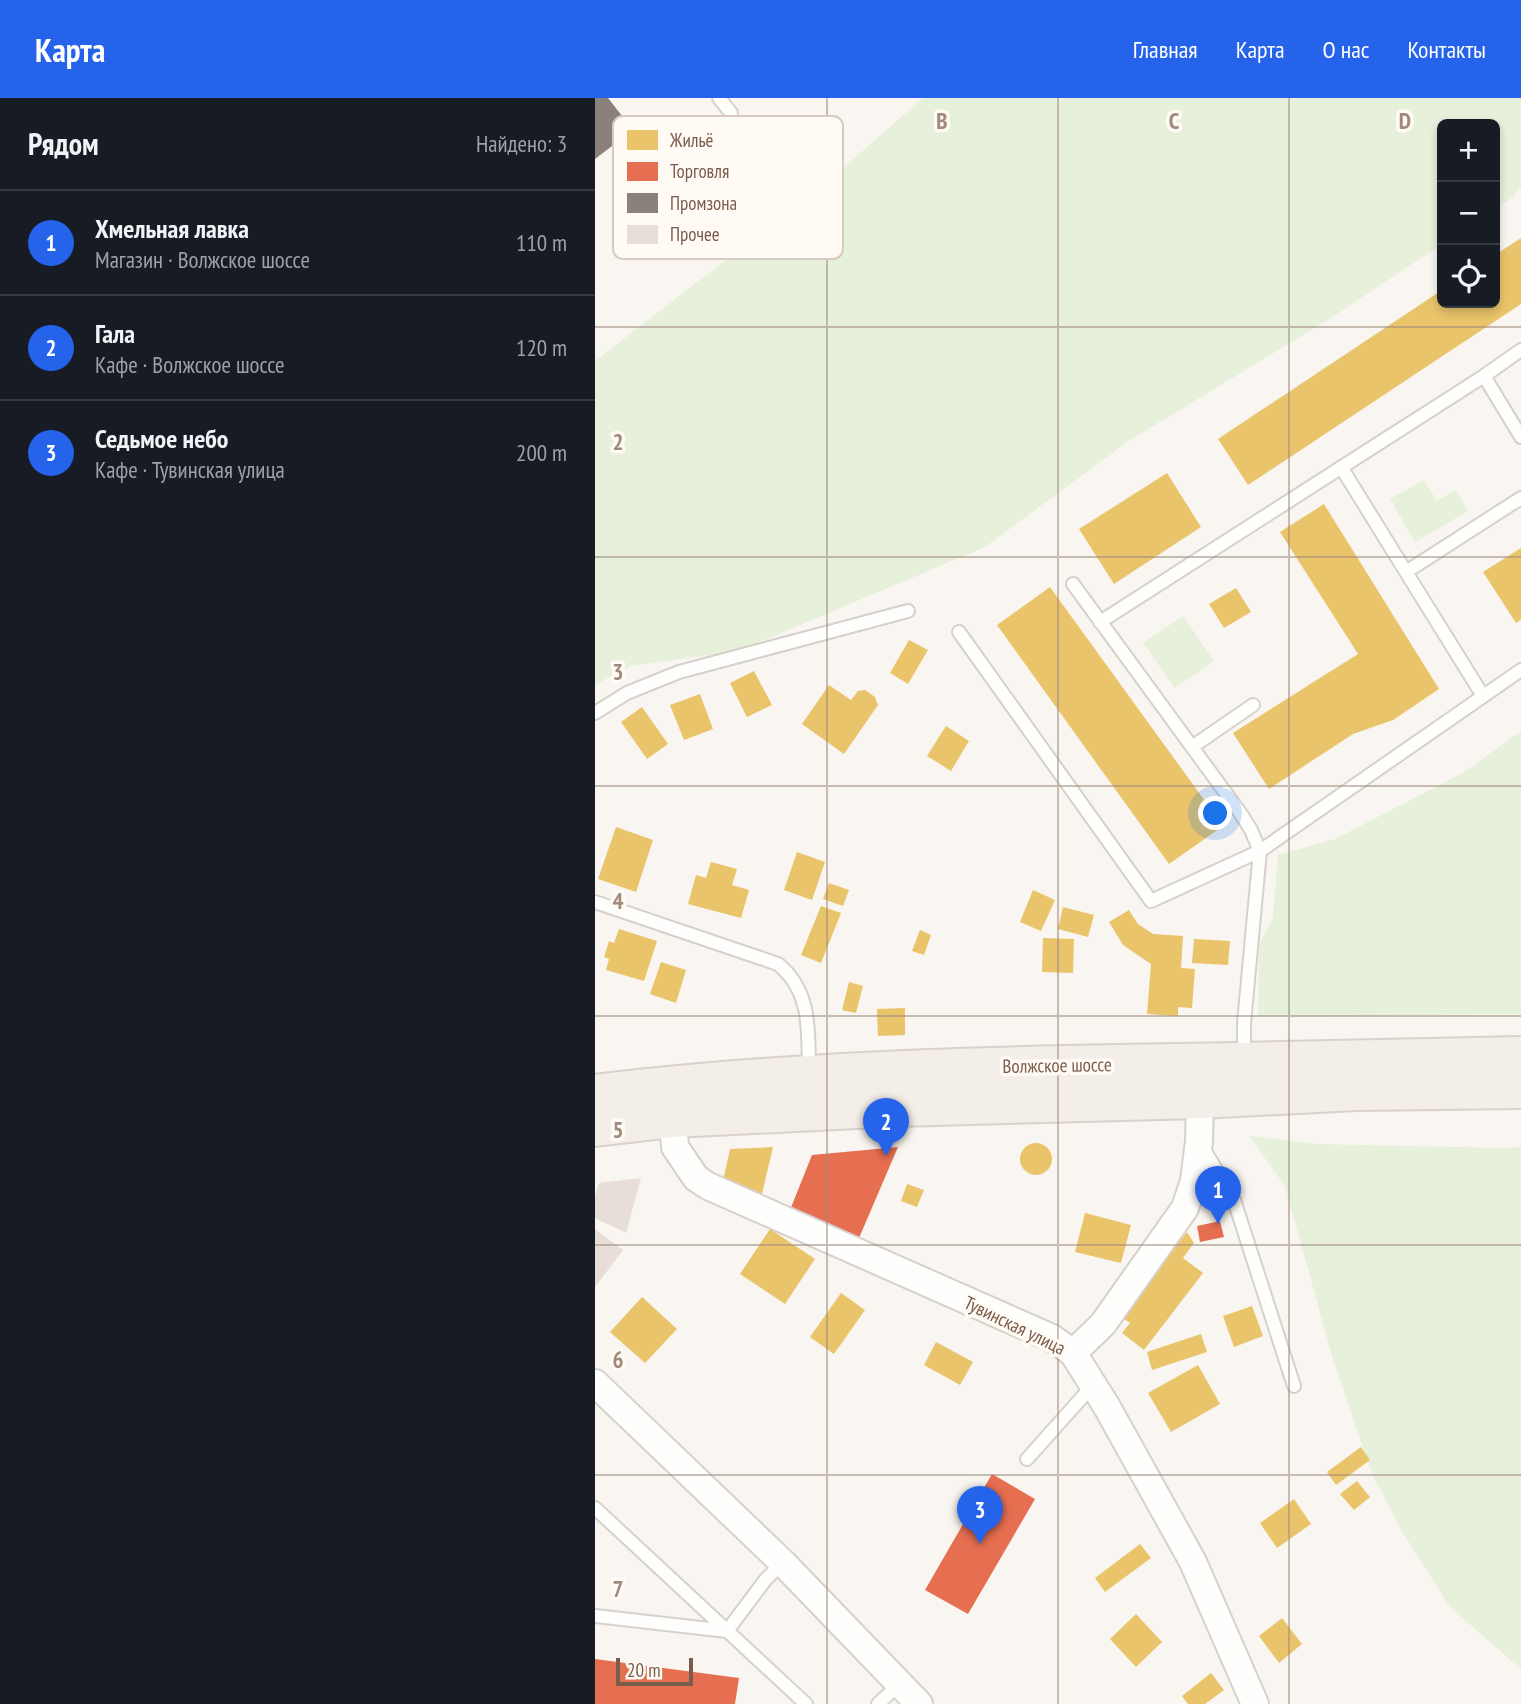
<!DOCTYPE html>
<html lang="ru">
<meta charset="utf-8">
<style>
body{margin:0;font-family:"PT Sans Narrow",sans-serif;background:#20242c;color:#f1f3f6}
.controls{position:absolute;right:21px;top:21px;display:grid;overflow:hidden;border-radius:10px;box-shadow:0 4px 10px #0003}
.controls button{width:63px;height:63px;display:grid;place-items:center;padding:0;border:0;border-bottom:2px solid #363941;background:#171b24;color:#f1f3f6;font:35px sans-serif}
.scale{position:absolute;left:21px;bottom:18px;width:77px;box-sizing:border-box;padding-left:7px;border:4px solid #7a5c4d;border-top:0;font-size:19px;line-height:24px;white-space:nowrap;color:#7a5c4d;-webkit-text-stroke:5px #fffaf3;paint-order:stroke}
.you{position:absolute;left:621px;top:716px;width:24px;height:24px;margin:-18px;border:5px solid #fff;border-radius:50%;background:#1a73e8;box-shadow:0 0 0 10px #1a73e833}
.badge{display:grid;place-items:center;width:46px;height:46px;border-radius:50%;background:#2563eb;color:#fff;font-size:23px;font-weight:700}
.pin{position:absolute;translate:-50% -58px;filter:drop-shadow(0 2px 4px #0008)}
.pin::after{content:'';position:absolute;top:37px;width:24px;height:21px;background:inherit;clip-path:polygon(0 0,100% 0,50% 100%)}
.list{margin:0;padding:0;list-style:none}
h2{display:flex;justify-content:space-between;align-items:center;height:91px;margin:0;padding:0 28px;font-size:30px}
h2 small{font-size:23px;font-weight:400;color:#9ea1a6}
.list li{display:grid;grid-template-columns:46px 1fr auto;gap:21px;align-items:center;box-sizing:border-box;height:105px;padding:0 28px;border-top:2px solid #363941}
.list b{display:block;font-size:26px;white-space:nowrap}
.list p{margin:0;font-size:23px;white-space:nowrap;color:#9ea1a6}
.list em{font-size:23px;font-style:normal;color:#9ea1a6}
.icon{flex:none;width:38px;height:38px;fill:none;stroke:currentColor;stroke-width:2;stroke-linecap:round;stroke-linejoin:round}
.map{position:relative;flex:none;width:926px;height:1606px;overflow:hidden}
header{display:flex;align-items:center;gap:42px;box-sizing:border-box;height:98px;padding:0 35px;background:#2563eb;color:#fff}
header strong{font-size:33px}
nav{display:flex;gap:38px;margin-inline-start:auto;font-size:24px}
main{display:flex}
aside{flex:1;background:#171b24}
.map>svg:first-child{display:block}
</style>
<header>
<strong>Карта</strong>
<nav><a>Главная</a><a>Карта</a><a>О нас</a><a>Контакты</a></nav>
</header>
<main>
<aside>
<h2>Рядом<small>Найдено: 3</small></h2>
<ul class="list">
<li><span class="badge">1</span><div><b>Хмельная лавка</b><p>Магазин · Волжское шоссе</p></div><em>110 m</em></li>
<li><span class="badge">2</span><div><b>Гала</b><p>Кафе · Волжское шоссе</p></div><em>120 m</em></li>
<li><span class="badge">3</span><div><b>Седьмое небо</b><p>Кафе · Тувинская улица</p></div><em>200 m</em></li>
</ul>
</aside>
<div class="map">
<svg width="926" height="1606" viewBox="0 0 926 1606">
<rect width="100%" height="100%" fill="#f9f5f0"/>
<path fill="#e7f0db" d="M328,0H926V89L918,99L900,111V26H847V146L733,222L535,342L390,449L143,553L35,568L0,587V263L238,79Z
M829,382L842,403L861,392L873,413L820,444L795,401Z
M588,518L619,563L580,590L548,545Z
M926,633V916L663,919L664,847L678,819L683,757L740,741L868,675Z
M654,1038L723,1046L908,1050L926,1049V1571L855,1509L808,1435L777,1376L737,1258L690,1088Z"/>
<path fill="#e9c46a" d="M926,140V206L653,387L623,341L847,192V205H900V157Z
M572,375L606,429L519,486L484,431Z
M729,406L844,591L798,622L758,636L674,691L638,635L763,556L685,434Z
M926,450V522L921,525L888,474Z
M455,489L628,728L574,766L402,527Z
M641,490L656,514L629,530L614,506Z
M314,542L333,552L313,586L295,575Z
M159,573L177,607L152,619L135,585Z
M234,587L256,602L263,593L270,592L280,599L283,607L249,656L207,626Z
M105,596L118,631L89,642L75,607Z
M47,609L73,646L52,661L26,624Z
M351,628L374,643L356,673L332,658Z
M21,729L58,742L41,794L3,781Z
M202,754L230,764L217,802L189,792Z
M116,764L142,771L137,787L154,792L146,820L93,806L101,777L111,780Z
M234,785L254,792L248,808L228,801Z
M438,792L460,802L446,833L425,824Z
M226,808L246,815L226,865L206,857Z
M468,809L499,817L493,839L463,831Z
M534,812L543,826L558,836L588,838L586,870L600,871L597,910L583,909V918L552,916L556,866L528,847L514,824Z
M24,831L62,843L49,883L11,872L14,861L9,859L14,843L19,845Z
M325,832L336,837L329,857L317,853Z
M448,840L479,841L478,875L447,874Z
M599,841L635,843L633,867L597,865Z
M66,864L91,872L81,905L55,896Z
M254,884L268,888L261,915L247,912Z
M310,910V937L283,938L282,911Z
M425 1061a16 16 0 1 1 32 0a16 16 0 1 1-32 0Z
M178,1049L166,1100L128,1083L135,1051Z
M312,1086L329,1092L322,1109L306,1103Z
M490,1115L536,1127L526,1165L480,1154Z
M175,1131L220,1161L190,1206L145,1176Z
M592,1134L599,1145L588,1160L608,1175L549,1252L527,1235L535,1225L526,1219Z
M246,1195L270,1212L239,1256L215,1239Z
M47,1199L82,1231L50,1265L15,1234Z
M657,1208L668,1238L639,1249L628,1218Z
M606,1236L612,1254L557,1272L552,1254Z
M341,1244L378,1264L365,1287L329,1267Z
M603,1267L625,1306L576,1334L553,1295Z
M766,1349L775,1362L741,1387L732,1374Z
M762,1383L775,1399L759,1412L745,1396Z
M699,1401L716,1426L682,1450L665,1425Z
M545,1446L556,1460L510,1494L500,1480Z
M541,1516L567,1544L541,1569L515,1541Z
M687,1520L707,1546L684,1565L664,1538Z
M616,1575L629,1592L610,1606H593L587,1598Z"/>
<path fill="#e76f51" d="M303,1049L261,1147L193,1117L217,1057Z
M625,1123L629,1139L605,1144L602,1128Z
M397,1376L440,1401L373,1516L330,1492Z
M0,1561L144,1580L140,1606H0Z"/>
<path fill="#8a817c" d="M0,0H13L38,32L0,61Z"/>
<path fill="#e6ded7" d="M46,1080L31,1135L0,1120V1098L4,1085Z
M0,1131L28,1152L0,1189Z"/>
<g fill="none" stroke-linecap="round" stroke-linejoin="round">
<defs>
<path id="service" d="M124,0L136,15
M926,252L889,278L926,339
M746,369L811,474
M478,486L646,716L656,732L665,753L649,925V960
M505,524L889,278
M364,534L556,803L665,753L926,572
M888,598L811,474L926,400
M0,615L32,595L84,574L313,513
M597,649L658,607
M0,804L183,866C217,894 213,933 214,973
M607,1048L639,1102L699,1288
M432,1361L499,1286
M0,1410L211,1606
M0,1518L132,1533L171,1481L188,1465
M283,1606L304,1586"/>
<path id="minor" d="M78,1020L80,1049L101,1080L113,1088L457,1240L478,1255L512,1309L598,1464L660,1606
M478,1255L508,1226L590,1110L599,1083L604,1043L605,1001
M0,1285L188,1465L324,1606"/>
<path id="primary" d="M0,996C214,970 430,967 645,964C739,962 832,960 926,958
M0,1029L78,1020L302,1009L605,1001L761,993L926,991"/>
</defs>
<use href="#service" stroke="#d7d1cb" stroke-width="16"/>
<use href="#minor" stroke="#d7d1cb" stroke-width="30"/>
<use href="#primary" stroke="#dad1cc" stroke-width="42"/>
<use href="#service" stroke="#fefefd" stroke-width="12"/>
<use href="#minor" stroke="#fefefd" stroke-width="26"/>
<use href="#primary" stroke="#f3eee8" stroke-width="38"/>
</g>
<path fill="none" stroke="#9f8a7d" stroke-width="2" stroke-opacity="0.55" d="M232,0V1606M463,0V1606M694,0V1606M0,229H926M0,459H926M0,688H926M0,918H926M0,1147H926M0,1377H926"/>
<g text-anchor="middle" stroke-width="7" stroke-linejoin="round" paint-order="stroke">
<g font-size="19" fill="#7a5c4d" stroke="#fffaf3">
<text transform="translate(462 967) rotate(-1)" y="7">Волжское шоссе</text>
<text transform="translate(420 1227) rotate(26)" y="7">Тувинская улица</text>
</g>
</g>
<rect x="18" y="18" width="230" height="143" rx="10" fill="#fffaf3" stroke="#d7cbc1" stroke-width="2"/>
<rect x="32" y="32" width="31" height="20" fill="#e9c46a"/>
<rect x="32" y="64" width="31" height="19" fill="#e76f51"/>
<rect x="32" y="95" width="31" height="20" fill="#8a817c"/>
<rect x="32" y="127" width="31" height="19" fill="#e6ded7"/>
<g font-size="19" fill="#7a5c4d">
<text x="75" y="49">Жильё</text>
<text x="75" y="80">Торговля</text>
<text x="75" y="112">Промзона</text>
<text x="75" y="143">Прочее</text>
</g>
<g font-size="23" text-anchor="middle" font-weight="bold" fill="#9f8a7d" stroke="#fffaf3" stroke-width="7" stroke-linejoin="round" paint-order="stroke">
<text x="347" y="31">B</text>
<text x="579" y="31">C</text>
<text x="810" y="31">D</text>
<text x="23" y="352">2</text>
<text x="23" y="582">3</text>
<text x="23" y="811">4</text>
<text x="23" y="1040">5</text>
<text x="23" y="1270">6</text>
<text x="23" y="1499">7</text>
</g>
</svg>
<div class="controls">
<button>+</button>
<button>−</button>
<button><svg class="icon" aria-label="locate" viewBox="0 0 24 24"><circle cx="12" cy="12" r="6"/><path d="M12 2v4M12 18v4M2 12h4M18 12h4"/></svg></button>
</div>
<div class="scale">20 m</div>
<div class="you"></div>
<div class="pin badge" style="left:623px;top:1126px">1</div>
<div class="pin badge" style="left:291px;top:1058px">2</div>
<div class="pin badge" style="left:385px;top:1446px">3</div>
</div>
</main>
